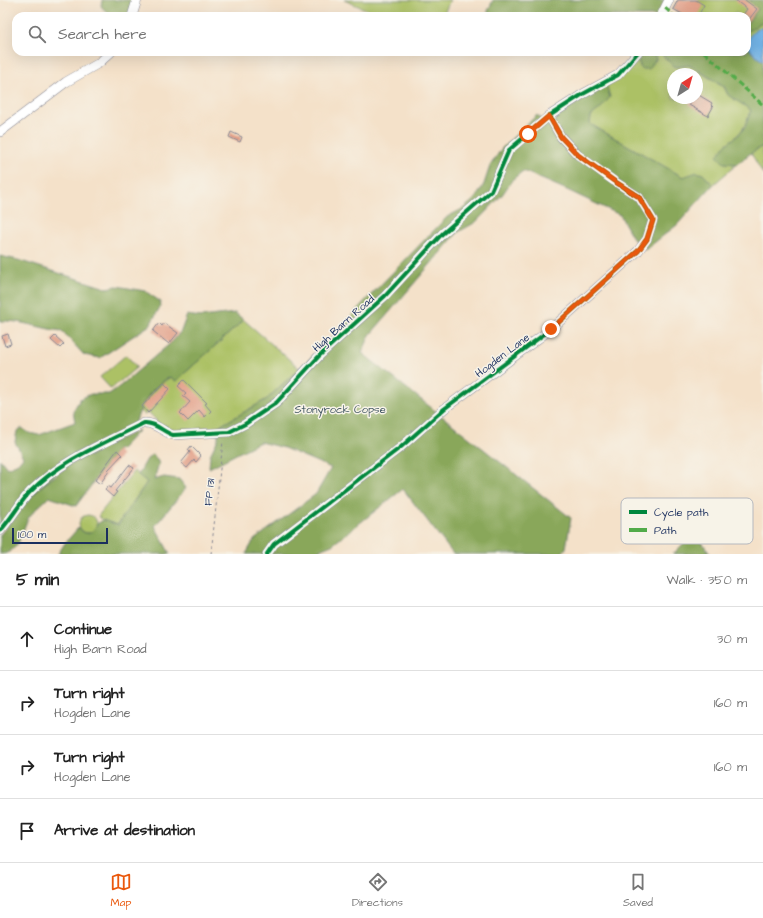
<!DOCTYPE html>
<meta charset="utf-8">
<style>
body{margin:0;font-family:"Architects Daughter",sans-serif;background:#f6f6f6;color:#222}
.compass{position:absolute;left:667px;top:68px;width:36px;height:36px;border-radius:50%;background:#fff;box-shadow:0 4px 16px #0002;rotate:37deg}
.scale{position:absolute;left:12px;bottom:10px;width:96px;box-sizing:border-box;padding-left:4px;border:2px solid #1b2f5e;border-top:0;font-size:11px;line-height:14px;white-space:nowrap;color:#1b2f5e;-webkit-text-stroke:3px #f7f3e8;paint-order:stroke}
.stop{position:absolute;width:12px;height:12px;margin:-9px;border:3px solid #ea580c;border-radius:50%;background:#fff}
.stop.end{background:#ea580c;border-color:#fff;box-shadow:0 1px 4px #0008}
.list{margin:0;padding:0;list-style:none}
h2{display:flex;justify-content:space-between;align-items:center;height:52px;margin:0;padding:0 16px;font-size:17px}
h2 small{font-size:13px;font-weight:400;color:#767676}
.list li{display:grid;grid-template-columns:26px 1fr auto;gap:12px;align-items:center;box-sizing:border-box;height:64px;padding:0 16px;border-top:1px solid #e0e0e0}
.list b{display:block;font-size:15px;white-space:nowrap}
.list p{margin:0;font-size:13px;white-space:nowrap;color:#767676}
.list em{font-size:13px;font-style:normal;color:#767676}
.icon{flex:none;width:22px;height:22px;fill:none;stroke:currentColor;stroke-width:2;stroke-linecap:round;stroke-linejoin:round}
.map{position:relative;flex:none;width:763px;height:554px;overflow:hidden}
.search{position:absolute;background:#fff;box-shadow:0 4px 16px #0002;left:12px;right:12px;top:12px;height:44px;display:flex;align-items:center;gap:10px;box-sizing:border-box;padding:0 14px;border-radius:12px;color:#767676;font-size:15px}
.sheet{height:308px;background:#fff}
nav{display:flex;justify-content:space-around;align-items:center;box-sizing:border-box;height:56px;border-top:1px solid #e0e0e0;background:#fff;font-size:11px;color:#767676}
nav a{display:grid;justify-items:center;gap:2px}
nav .on{color:#ea580c}
.map>svg:first-child{display:block}
</style>
<div class="map">
<svg width="763" height="554" viewBox="0 0 763 554">
<rect width="100%" height="100%" fill="#f7f3e8"/>
<filter id="ink" filterUnits="userSpaceOnUse"><feTurbulence type="fractalNoise" baseFrequency=".025" numOctaves="2"/><feDisplacementMap in="SourceGraphic" scale="8" xChannelSelector="R" yChannelSelector="G"/><feConvolveMatrix kernelMatrix="1 2 1 2 8 2 1 2 1" color-interpolation-filters="sRGB"/></filter>
<filter id="wash" filterUnits="userSpaceOnUse"><feTurbulence type="fractalNoise" baseFrequency=".012" numOctaves="4" result="noise"/><feDisplacementMap in="SourceGraphic" scale="16" xChannelSelector="R" yChannelSelector="G"/><feGaussianBlur stdDeviation="0.9" result="paint"/><feColorMatrix in="noise" values="0 0 0 0 0 0 0 0 0 0 0 0 0 0 0 0 0 1.4 0 .05"/><feComposite in="paint" operator="in"/></filter>
<g filter="url(#wash)">
<rect width="100%" height="100%" fill="#f4e1c9"/>
<path fill="#acc165" stroke="#647862" fill-rule="evenodd" d="M344,0H450L443,16H382Z
M678,0H749L758,9L747,23V16H739L736,13L731,16H676L678,12L673,9Z
M763,21V28C755,29 749,37 748,45L747,43V32Z
M654,52H660L673,66L677,67L689,65L724,87L728,95L751,110C744,129 742,133 725,145V163L737,164L713,185L703,174L683,177L590,124L591,116L601,108L606,84L637,57L641,69L656,60ZM673,74H697V98H673Z
M763,146V174L751,153Z
M244,320L299,368L267,399L218,427V430L182,431L167,429L156,422V420L149,413H147L145,415L139,410C147,396 156,385 171,377L176,381Z
M126,355L137,367L111,389L100,377Z
M134,471L147,482L117,525L103,520L98,516Z
M79 524a9 9 0 1 1 18 0a9 9 0 1 1-18 0Z"/>
<path fill="#89a75a" stroke="#526b5c" d="M102,0H134L129,16C114,16 111,18 101,6Z
M493,0H667L659,16H488V11Z
M749,0H763V21L747,32V23L758,9Z
M747,43L751,52L763,61V146L751,153L737,164L724,163L717,156L725,145L736,137L745,127L751,110L728,95L724,86L689,65L677,67L673,66L660,52H747Z
M641,52H654L656,59L649,69H641L637,57Z
M606,84L610,97L601,108L591,116L590,124L683,177L697,172L703,174L713,185L677,225L645,250L634,240L620,215L567,190L523,171L513,179L502,195L476,222L460,231L452,239L370,335L362,353L571,518L566,548L561,554H453L403,489L332,545L309,554H246L254,540L316,494L331,468L284,448L260,442L209,468L210,455L218,439V427L267,399L334,336L362,304L447,217L464,208L476,198L484,184L490,166L502,148L537,115L546,123Z
M0,256L18,260L106,288L117,286L145,291L161,302L160,307L150,325L100,358L84,355L62,331C41,329 21,320 0,321Z
M235,313L244,320L176,381L170,377C150,388 141,404 135,425L75,454L0,527V459L7,468L18,463L23,457L15,442L17,431L22,428L29,433L39,435L75,422L73,411L80,399L91,394H109L120,386L173,341L181,331L187,315L201,317Z
M139,430L120,450L118,449L76,506L49,497C43,503 34,510 29,517C21,531 20,554 0,554V535L32,494L75,460Z
M153,454L159,463L154,480L164,477L179,479L186,488L155,526L170,554H58L65,543L79,527C82,533 87,535 93,531L97,524L103,520L118,525L147,482L138,475L147,459Z
M695,532L710,554H673Z"/>
<path fill="#71b2e5" stroke="#4670a2" d="M759,28H763V61C749,52 740,39 759,28Z"/>
<g id="blocks">
<path fill="#e29f87" d="M678,0H696L704,5L698,16H686L673,9Z
M735,0H745L757,9L747,22V16H742L747,9Z
M697,94L712,103L711,105L713,107L708,116L689,105L690,103L683,98H697Z
M231,132L242,137L240,142L229,137Z
M159,323L162,326L164,323L178,333L169,344L153,331Z
M8,334L11,344L5,346L2,336Z
M55,336L64,344L60,348L51,340Z
M184,380L207,403L205,404L211,411L205,417L199,410L188,421L180,413L190,402L183,396L186,393L178,386Z
M164,383L170,389L148,413L142,406Z
M191,446L201,456L196,462L194,460L187,468L181,463L190,452L188,450Z
M117,450L122,455L108,470L109,471L100,484L95,480Z
M129,465L134,468L115,491L117,492L113,497L105,490L108,486L111,488Z"/>
</g>
</g>
<g filter="url(#ink)">
<use href="#blocks" fill-opacity="0" stroke="#888894" stroke-width="1"/>
<g fill="none" stroke-linecap="round" stroke-linejoin="round">
<defs>
<path id="minor" d="M132,16L137,0
M661,16L669,0
M0,132L66,82L99,63L111,52
M0,531C11,519 19,504 30,492C61,460 105,443 144,423C155,422 163,432 173,435L229,432L245,424L276,403L320,355L385,296L442,234L491,191L509,150L549,116L583,94L618,75L638,52
M267,554L274,544L401,447L444,409L551,329L638,251L647,239L653,220L639,197L614,181L578,155L561,137L549,116"/>
</defs>
<use href="#minor" stroke="#888894" stroke-width="10"/>
<path stroke="#888894" stroke-width="1" stroke-dasharray="3 3" stroke-linecap="butt" d="M211,554L223,441"/>
<use href="#minor" stroke="#fff" stroke-width="9"/>
<path stroke="#52ab49" stroke-width="3" stroke-dasharray="6 3" stroke-linecap="butt" d="M665,8L674,16
M704,52L763,105"/>
<defs>
<path id="cycleway" d="M0,531C11,519 19,504 30,492C61,460 105,443 144,423C155,422 163,432 173,435L229,432L245,424L276,403L320,355L385,296L442,234L491,191L509,150L549,116L583,94L618,75L638,52
M267,554L274,544L401,447L444,409L551,329L638,251L647,239L653,220L639,197L614,181L578,155L561,137L549,116"/>
</defs>
<use href="#cycleway" stroke="#f7f3e8" stroke-width="6"/>
<use href="#cycleway" stroke="#00873e" stroke-width="4"/>
</g>
</g>
<g fill="none" stroke-linecap="round" stroke-linejoin="round" filter="url(#ink)">
<path stroke="#ea580c" stroke-width="5" d="M528,134L549,116L561,137L578,155L614,181L639,197L653,220L647,239L638,251L551,329"/>
</g>
<g text-anchor="middle" stroke-width="3" stroke-linejoin="round" paint-order="stroke">
<g font-size="11" fill="#1b2f5e" stroke="#f7f3e8">
<text transform="translate(343 323) rotate(-42)" y="4">High Barn Road</text>
<text transform="translate(502 355) rotate(-37)" y="4">Hogden Lane</text>
<text transform="translate(209 492) rotate(-84)" y="4">FP 131</text>
</g>
<g font-size="11" fill="#3f5460" stroke="#f7f3e8">
<text x="340" y="413">Stonyrock Copse</text>
</g>
</g>
<rect x="621" y="498" width="132" height="46" rx="6" fill="#f7f3e8" stroke="#b5b8bf" stroke-width="1"/>
<rect x="629" y="510" width="18" height="4" fill="#00873e"/>
<rect x="629" y="528" width="18" height="4" fill="#52ab49"/>
<g font-size="11" fill="#1b2f5e">
<text x="654" y="516">Cycle path</text>
<text x="654" y="534">Path</text>
</g>
</svg>
<svg class="compass" viewBox="-18 -18 36 36"><path d="M0-13l5 13h-10z" fill="#e53935"/><path d="M0 13l5-13h-10z" fill="#767676"/></svg>
<div class="scale">100 m</div>
<div class="stop" style="left:528px;top:134px"></div>
<div class="stop end" style="left:551px;top:329px"></div>
<div class="search"><svg class="icon" aria-label="search" viewBox="0 0 24 24"><circle cx="10" cy="10" r="6"/><path d="M15 15l6 6"/></svg>Search here</div>
</div>
<section class="sheet">
<h2>5 min<small>Walk · 350 m</small></h2>
<ul class="list">
<li><svg class="icon" aria-label="ahead" viewBox="0 0 24 24"><path d="M12 20V5M6 11l6-6 6 6"/></svg><div><b>Continue</b><p>High Barn Road</p></div><em>30 m</em></li>
<li><svg class="icon" aria-label="right" viewBox="0 0 24 24"><path d="M7 20v-9h11M14 6l5 5-5 5"/></svg><div><b>Turn right</b><p>Hogden Lane</p></div><em>160 m</em></li>
<li><svg class="icon" aria-label="right" viewBox="0 0 24 24"><path d="M7 20v-9h11M14 6l5 5-5 5"/></svg><div><b>Turn right</b><p>Hogden Lane</p></div><em>160 m</em></li>
<li><svg class="icon" aria-label="arrive" viewBox="0 0 24 24"><path d="M6 21V4h12l-3 4 3 4H6"/></svg><div><b>Arrive at destination</b></div></li>
</ul>
</section>
<nav>
<a class="on"><svg class="icon" aria-label="map" viewBox="0 0 24 24"><path d="M3 6l6-2 6 2 6-2v14l-6 2-6-2-6 2zM9 4v14M15 6v14"/></svg>Map</a>
<a><svg class="icon" aria-label="directions" viewBox="0 0 24 24"><path d="M12 3l9 9-9 9-9-9zM9 14v-3h6M13 9l2 2-2 2"/></svg>Directions</a>
<a><svg class="icon" aria-label="saved" viewBox="0 0 24 24"><path d="M7 4h10v16l-5-4-5 4z"/></svg>Saved</a>
</nav>
